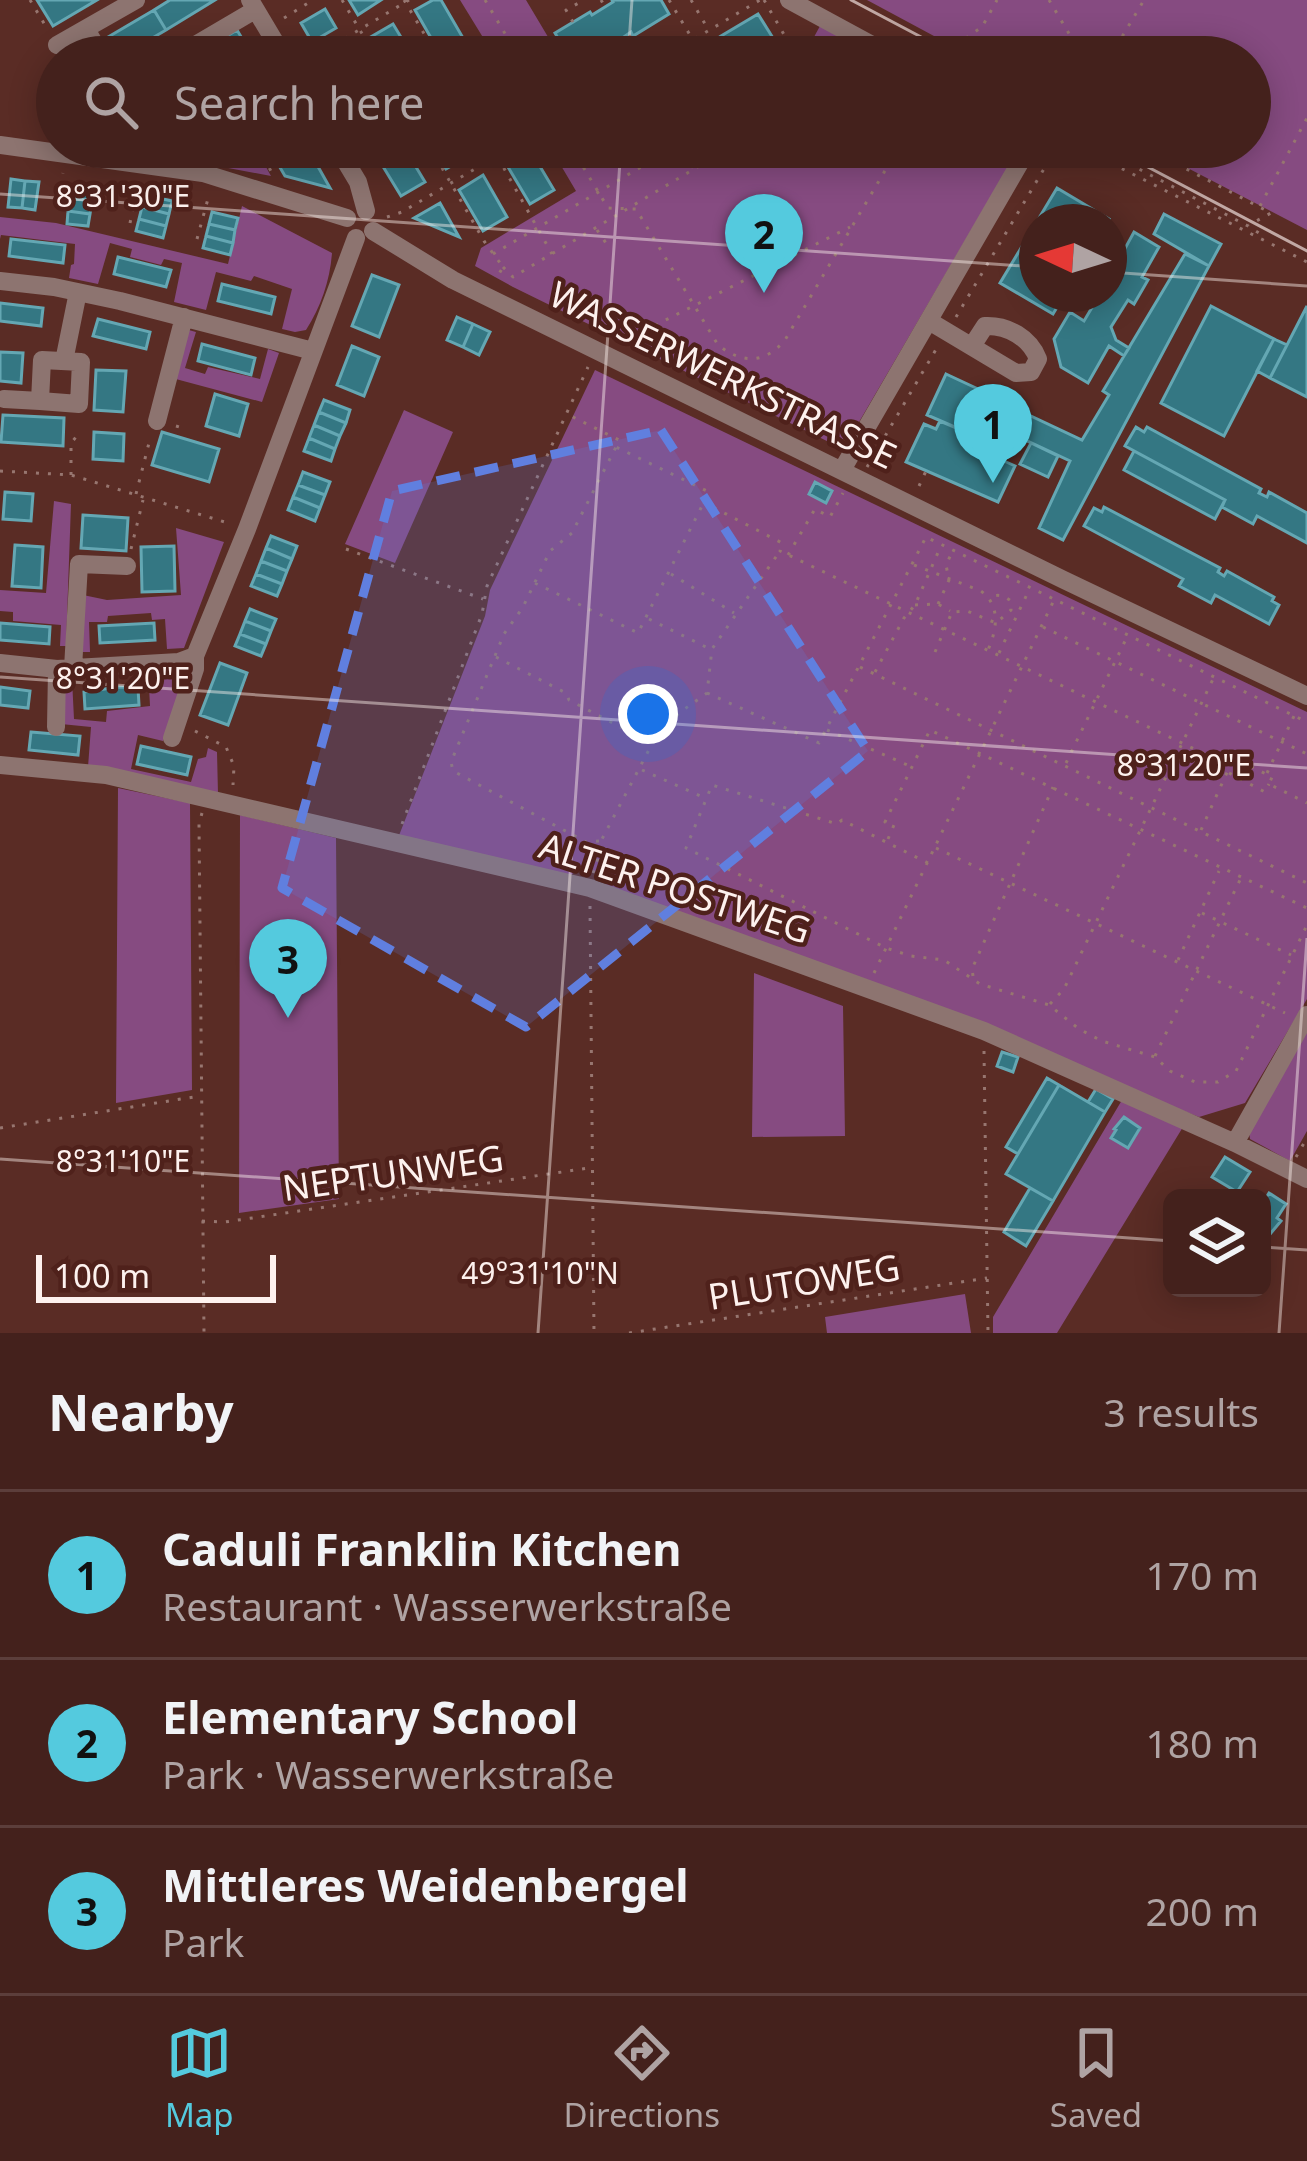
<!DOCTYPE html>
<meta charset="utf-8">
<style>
body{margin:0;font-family:"Noto Sans",sans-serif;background:#4e2e29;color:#f1f3f6}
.controls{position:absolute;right:36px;bottom:36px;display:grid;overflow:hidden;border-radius:18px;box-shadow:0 6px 30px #0003}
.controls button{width:108px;height:108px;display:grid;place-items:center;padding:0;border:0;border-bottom:3px solid #5c3e3b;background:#44211c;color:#f1f3f6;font:60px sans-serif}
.compass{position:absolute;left:1019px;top:204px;width:108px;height:108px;border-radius:50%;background:#44211c;box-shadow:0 6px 30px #0003;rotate:274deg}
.scale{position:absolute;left:36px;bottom:30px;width:240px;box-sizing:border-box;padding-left:12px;border:6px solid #fdf1ee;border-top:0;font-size:33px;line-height:42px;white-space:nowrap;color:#fdf1ee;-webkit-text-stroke:9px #4f211b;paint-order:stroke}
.you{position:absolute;left:648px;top:714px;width:42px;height:42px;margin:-30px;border:9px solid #fff;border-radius:50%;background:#1a73e8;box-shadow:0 0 0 18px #1a73e833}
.badge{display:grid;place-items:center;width:78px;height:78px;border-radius:50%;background:#54cade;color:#111;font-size:39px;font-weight:700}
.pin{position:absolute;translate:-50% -99px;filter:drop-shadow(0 3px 6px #0008)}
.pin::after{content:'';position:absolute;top:63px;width:42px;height:36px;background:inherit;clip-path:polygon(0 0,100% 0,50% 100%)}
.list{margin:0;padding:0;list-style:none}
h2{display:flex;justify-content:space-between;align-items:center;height:156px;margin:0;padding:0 48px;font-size:51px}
h2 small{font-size:39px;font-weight:400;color:#afa3a3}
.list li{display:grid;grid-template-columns:78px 1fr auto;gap:36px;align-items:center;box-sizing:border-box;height:168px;padding:0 48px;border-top:3px solid #5c3e3b}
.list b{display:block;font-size:45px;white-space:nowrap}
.list p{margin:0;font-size:39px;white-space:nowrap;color:#afa3a3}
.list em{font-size:39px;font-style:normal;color:#afa3a3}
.icon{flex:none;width:66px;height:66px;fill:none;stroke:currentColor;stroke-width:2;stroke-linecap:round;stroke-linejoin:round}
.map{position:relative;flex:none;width:1307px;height:1333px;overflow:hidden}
.search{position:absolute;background:#44211c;box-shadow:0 6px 30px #0003;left:36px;right:36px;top:36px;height:132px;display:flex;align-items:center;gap:30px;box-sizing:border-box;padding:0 42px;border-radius:66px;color:#afa3a3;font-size:45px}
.sheet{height:660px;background:#44211c}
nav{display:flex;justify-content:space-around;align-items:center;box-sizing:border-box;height:168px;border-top:3px solid #5c3e3b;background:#44211c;font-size:33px;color:#afa3a3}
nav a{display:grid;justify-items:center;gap:6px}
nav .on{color:#54cade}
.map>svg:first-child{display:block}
</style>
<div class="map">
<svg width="1307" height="1333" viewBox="0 0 1307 1333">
<rect width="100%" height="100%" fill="#5a2c25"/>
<path fill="#864b81" d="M460,0H526L560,57H495Z
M867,0H1307V230L1147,147H1250V57H973Z
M820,26L877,57H803Z
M211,147H255L271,176L207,164Z
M550,147H616L625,161L649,147H1013L1011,162L852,434L833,444L513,287L475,266L481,248L576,191Z
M242,206L332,253C330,280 321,307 306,330L295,332L282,329L292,289L254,276L251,281L216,272L206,310L174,302L182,263L164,259L161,265L130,257L132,249L110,243L98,284L69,278L71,265L74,264L75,244L1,235L0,239V217L56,223L228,264Z
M185,329L196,332L185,368L205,374L208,367L260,379L268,349L279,353L262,402L172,378Z
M595,370L1307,712V999L1245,1103L1199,1117L606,886L607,875L577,867L571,876L398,838L485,616L490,590Z
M404,410L453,432L395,563L345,544Z
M54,501L71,504L66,646H60L61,625L13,621V612L0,611V590L46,593Z
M176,528L224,542L184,648L167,649L165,619L152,620L151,613L108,616L107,622H89L90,652H80L83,595L107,600L181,595Z
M187,673L163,741L138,735L131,769L191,782L198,759L206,757L208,748L217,752L218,794L88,767L91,727L61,724L62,679H72L74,719L106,722L107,711L150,706L149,687L146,686L145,676Z
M118,788L190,803L192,1090L116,1103Z
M240,815L336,838L339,1199L239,1213Z
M754,973L843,1006L845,1136L752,1137Z
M1307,1032V1131L1290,1161L1250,1139L1249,1131Z
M1122,1100L1183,1127L1057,1333H993V1317Z
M965,1294L971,1333H827L825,1317Z"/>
<path fill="#347783" stroke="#64a7b3" stroke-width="3" d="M37,0H97L53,26Z
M170,0H215L166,30L154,10Z
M381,0L358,15L349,0Z
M433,0H441L474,57H442L415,10Z
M612,0H661L669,14L633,36L631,32L595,57H569L555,33L590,12L592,15L613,2Z
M325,9L336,28L312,42L301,23Z
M154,10L166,30L120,57H113L103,40Z
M758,14L781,51L770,57H734L721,36Z
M393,24L413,57H380L372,42L369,38Z
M237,30L253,57H194V56Z
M721,36L734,57H707L701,48Z
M268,147H307L330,188L285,176Z
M390,147H404L425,182L401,196L376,155Z
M433,147H465L470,155L446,169Z
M529,148L554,190L530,204L505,162Z
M483,175L507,217L483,231L459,190Z
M11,179L25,181L22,208L8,207Z
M25,181L39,182L35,210L22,208Z
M71,186L93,188L92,201L70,198Z
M1057,188L1109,219L1107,222H1037V294H1065L1053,314L1000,283Z
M145,195L172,201L169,214L142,207Z
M70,198L92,201L90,214L68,211Z
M440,203L459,237L414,218Z
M142,207L169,214L166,226L139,219Z
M68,211L90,214L88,226L67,224Z
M212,212L238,218L235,230L209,224Z
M1164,214L1221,244L1209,266L1154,234Z
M139,219L166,226L163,238L136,231Z
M209,224L235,230L233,243L206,236Z
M1134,232L1159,247L1142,277L1148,280L1134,304L1128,300L1111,327L1116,340L1129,348L1124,356L1109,346L1088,383L1061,367L1054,339L1070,312L1084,321L1100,294H1109V278Z
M206,236L233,243L230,255L203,248Z
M11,239L65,245L63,263L9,256Z
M1185,254L1209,266L1063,540L1039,528L1070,461L1008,432L1018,410L1082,440L1109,395L1103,391Z
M118,257L171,270L166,287L114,274Z
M372,275L399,285L379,337L352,326Z
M222,284L275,297L271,314L218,301Z
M0,303L43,308L41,326L0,321Z
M1211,306L1274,339L1224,436L1161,403Z
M1307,306V397L1270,378Z
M457,317L473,324L463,347L447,340Z
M98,319L150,332L146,349L93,336Z
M473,324L490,332L479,355L463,347Z
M1274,339L1287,345L1270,378L1257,371Z
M202,344L255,358L251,375L198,361Z
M352,346L379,357L364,396L337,385Z
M0,352L23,353L21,383L0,381Z
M96,370L126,371L123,412L94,410Z
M946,374L1019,408L1001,447L927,415Z
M215,394L248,404L239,436L206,426Z
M324,400L350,410L346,423L319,412Z
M319,412L346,423L340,436L314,425Z
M3,415L64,418L63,446L1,442Z
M940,421L1001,447L1008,432L1020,438L1004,461L1015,466L998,502L906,462L924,424L936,429Z
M314,425L340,436L335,449L309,438Z
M1136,427L1144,432L1147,427L1261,489L1259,493L1267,497L1269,492L1307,513V543L1257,516L1253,524L1222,507L1225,500L1125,446Z
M94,432L124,434L123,461L93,459Z
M162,432L219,449L209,482L152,465Z
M309,438L335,449L331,461L304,451Z
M1031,443L1058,456L1048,477L1020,464Z
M1134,451L1225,500L1215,519L1124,470Z
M303,472L330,482L325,495L298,485Z
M815,482L832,491L826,503L809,494Z
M298,485L325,495L320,508L293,497Z
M5,492L33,494L31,521L3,519Z
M293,497L320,508L315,521L288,510Z
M1104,507L1220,568L1218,572L1224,576L1227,571L1274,597L1272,601L1279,605L1269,624L1215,595L1211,603L1179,586L1183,579L1084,526L1094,508L1102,512Z
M83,515L128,518L126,551L81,548Z
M271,536L297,546L292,559L266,548Z
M15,545L43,547L41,588L12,586Z
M174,546L175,591L142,592L141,547Z
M266,548L292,559L287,571L261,561Z
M261,561L287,571L282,584L256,574Z
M256,574L282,584L277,596L251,586Z
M250,609L276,619L271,631L245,621Z
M245,621L271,631L266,644L240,634Z
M0,623L50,627L49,644L0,640Z
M154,623L155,640L100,643L99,626Z
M240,634L266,644L261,656L235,646Z
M220,663L247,673L228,725L200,715Z
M0,687L30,691L28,708L0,705Z
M118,687L138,688L139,705L85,709L84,692Z
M31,732L80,736L78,755L29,750Z
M141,746L191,757L187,775L137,764Z
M1002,1052L1018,1057L1013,1072L997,1066Z
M1047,1078L1059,1085L1018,1154L1006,1147Z
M1059,1085L1105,1112L1053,1201L1006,1174Z
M1096,1089L1113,1099L1105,1112L1088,1102Z
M1124,1117L1140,1128L1128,1148L1111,1138L1116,1130L1114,1129Z
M1225,1157L1250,1172L1237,1192L1212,1177Z
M1030,1188L1053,1201L1026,1246L1004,1232Z
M1269,1193L1286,1204L1277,1218L1281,1221L1265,1240L1262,1238V1204Z"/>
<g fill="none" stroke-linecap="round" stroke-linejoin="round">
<path stroke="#977670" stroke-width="3" stroke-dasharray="3 9" stroke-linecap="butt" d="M30,0L48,30
M342,0L376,57
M404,0L438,57
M485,0L519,57
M601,0L605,7
M669,0L693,40
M691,0L708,29
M764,0L793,50L809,57
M1049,0L1083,57
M284,18L313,0
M573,22L566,10L584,0
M314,57L409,0
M664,57L760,0
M952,57L960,42L982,27L997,0
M1110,57L1144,0
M258,147L273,175
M430,147L484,241L503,267L496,279
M492,147L552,254
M571,147L608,208L636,209L718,345C742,364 765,364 785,340L899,147
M681,147L693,168
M978,147L1003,161
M1079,147L1307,262
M1097,147L1248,226L1259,233L1257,239
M1144,147L1271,213L1249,225
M1260,206L1307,118
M58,209L63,173
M387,217L402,212L512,147
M130,223L139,182
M597,230L608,246
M197,239L209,195
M493,254L675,147
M503,267L513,277L731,147
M956,317L1057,147
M613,338L619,333L630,338L850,227
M176,426L186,429
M867,467L938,346
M0,471L71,475L228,523
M71,475V443L76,437
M919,486L926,471
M136,494L150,439
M703,502L782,543L780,551L1230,766L1234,758L1272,777L1269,784L1307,803
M131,549L143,500
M346,549L483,599
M788,555L815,509L830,517L843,493
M914,565L981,591C1001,606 997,629 988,650
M671,574L734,613
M535,583L638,633L709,492L616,447L619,440L567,414
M938,604L949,580L946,565L953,550
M915,605L938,604L950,611
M649,619L710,649
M1043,627L1307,754
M935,652L952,612L967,611L996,623L1011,610V601C1003,595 999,594 989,597
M999,653L1030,588
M496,657L566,693L569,700L649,742
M860,667L1307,883
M875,672L904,618L915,605L940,548
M707,693L819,743L926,537L1307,722
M827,730L912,767
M195,731L226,747L234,766L233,785
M1066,763L1127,637
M642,770L705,798
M1229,773L1265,792L1269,784
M1267,773L1294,716
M202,813L199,824L204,1333
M402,824L482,614L487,586L588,367
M1201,830L1229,768
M888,839L894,825L885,822L930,730L1307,908
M599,841L586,842L453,771L451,762L504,634L523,607L550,551L572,533L616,447
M936,848L1285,1013
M928,863L842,820L837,824L712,785L686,848L886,948L911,956L944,960L980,984L1049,1005L1079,1029L1102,1041L1155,1057L1170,1071L1195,1082H1218L1236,1071L1307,925
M593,873L601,850V841L652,744L679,713L707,693L712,649L780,551
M590,906L594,1333
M1202,913L1291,955
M1178,960L1219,871
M874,973L1055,598
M973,976L972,969L1053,787
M1050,1004L1064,989L1214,677
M984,1051L988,1333
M1155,1056L1240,880
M0,1128L200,1096
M1296,1157L1307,1138
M202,1221L225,1222L589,1168
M629,1333L987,1278"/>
<path stroke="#8d7470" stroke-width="18" d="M250,0L284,57
M789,0L894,57
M86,29L102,57
M57,45L136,0
M175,57L255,10
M0,145L203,173L347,218
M337,147L358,182L366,211
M373,231L453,280L1064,580L1307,696
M0,281L54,287L120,301L313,351
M929,321L1016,373L1031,372L1038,359C1030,338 1008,325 985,326L972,346
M42,360L81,362L79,404L40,401Z
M64,361L78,292
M4,399L40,401
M157,421L184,317
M842,470L1029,147
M0,663L57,669L179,662L195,656L247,529L356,238
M73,668L79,564L127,566
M56,727L57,669
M172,738L195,669V656
M0,765L106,775L590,888L984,1031L1235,1143L1307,1179
M1235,1143L1307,1015"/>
<path stroke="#c1a8a4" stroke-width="3" d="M851,0L959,57
M1110,147L1307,251"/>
</g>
<path fill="#607fdf" fill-opacity="0.2" stroke="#607fdf" stroke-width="9" stroke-dasharray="24 15" stroke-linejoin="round" d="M661,430L868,751L526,1027L282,888L392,491Z"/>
<path fill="none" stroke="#fdf1ee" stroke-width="3" stroke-opacity="0.45" d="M628,57L632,0M0,194L1037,267M1109,272L1307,286M0,677L1307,768M0,1159L1172,1241M1262,1247L1307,1250M538,1333L621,147M1279,1333L1307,938"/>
<g text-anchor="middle" stroke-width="9" stroke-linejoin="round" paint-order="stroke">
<g font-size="36" fill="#fdf1ee" stroke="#4f211b">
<text transform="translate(723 375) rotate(26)" y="13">WASSERWERKSTRASSE</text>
<text transform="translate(675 888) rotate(18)" y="13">ALTER POSTWEG</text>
<text transform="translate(393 1173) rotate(-8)" y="13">NEPTUNWEG</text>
<text transform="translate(804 1282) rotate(-9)" y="13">PLUTOWEG</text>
</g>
</g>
<g font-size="30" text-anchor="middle" fill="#fdf1ee" stroke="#4f211b" stroke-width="9" stroke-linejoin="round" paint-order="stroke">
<text x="123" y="207">8°31'30"E</text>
<text x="123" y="689">8°31'20"E</text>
<text x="1184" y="776">8°31'20"E</text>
<text x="123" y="1172">8°31'10"E</text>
<text x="540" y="1284">49°31'10"N</text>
</g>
</svg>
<div class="controls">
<button><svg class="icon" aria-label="layers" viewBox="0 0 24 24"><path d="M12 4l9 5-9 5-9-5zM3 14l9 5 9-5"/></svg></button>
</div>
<svg class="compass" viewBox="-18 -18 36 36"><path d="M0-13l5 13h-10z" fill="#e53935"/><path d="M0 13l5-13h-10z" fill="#afa3a3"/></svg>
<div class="scale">100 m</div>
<div class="you"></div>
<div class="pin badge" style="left:993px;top:483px">1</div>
<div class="pin badge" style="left:764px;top:293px">2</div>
<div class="pin badge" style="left:288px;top:1018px">3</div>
<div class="search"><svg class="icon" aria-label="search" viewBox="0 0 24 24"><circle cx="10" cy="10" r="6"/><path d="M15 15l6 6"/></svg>Search here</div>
</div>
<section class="sheet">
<h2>Nearby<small>3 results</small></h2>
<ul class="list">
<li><span class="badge">1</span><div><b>Caduli Franklin Kitchen</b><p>Restaurant · Wasserwerkstraße</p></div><em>170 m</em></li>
<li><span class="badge">2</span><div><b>Elementary School</b><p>Park · Wasserwerkstraße</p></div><em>180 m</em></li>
<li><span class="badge">3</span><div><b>Mittleres Weidenbergel</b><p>Park</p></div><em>200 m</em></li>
</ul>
</section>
<nav>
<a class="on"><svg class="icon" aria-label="map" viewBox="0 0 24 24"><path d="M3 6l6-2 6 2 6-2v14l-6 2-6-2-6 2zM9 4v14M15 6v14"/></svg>Map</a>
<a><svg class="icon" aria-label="directions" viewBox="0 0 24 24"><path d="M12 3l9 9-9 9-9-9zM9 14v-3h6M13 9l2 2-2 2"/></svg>Directions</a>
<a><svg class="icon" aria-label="saved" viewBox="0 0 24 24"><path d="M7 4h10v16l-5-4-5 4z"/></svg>Saved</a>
</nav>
